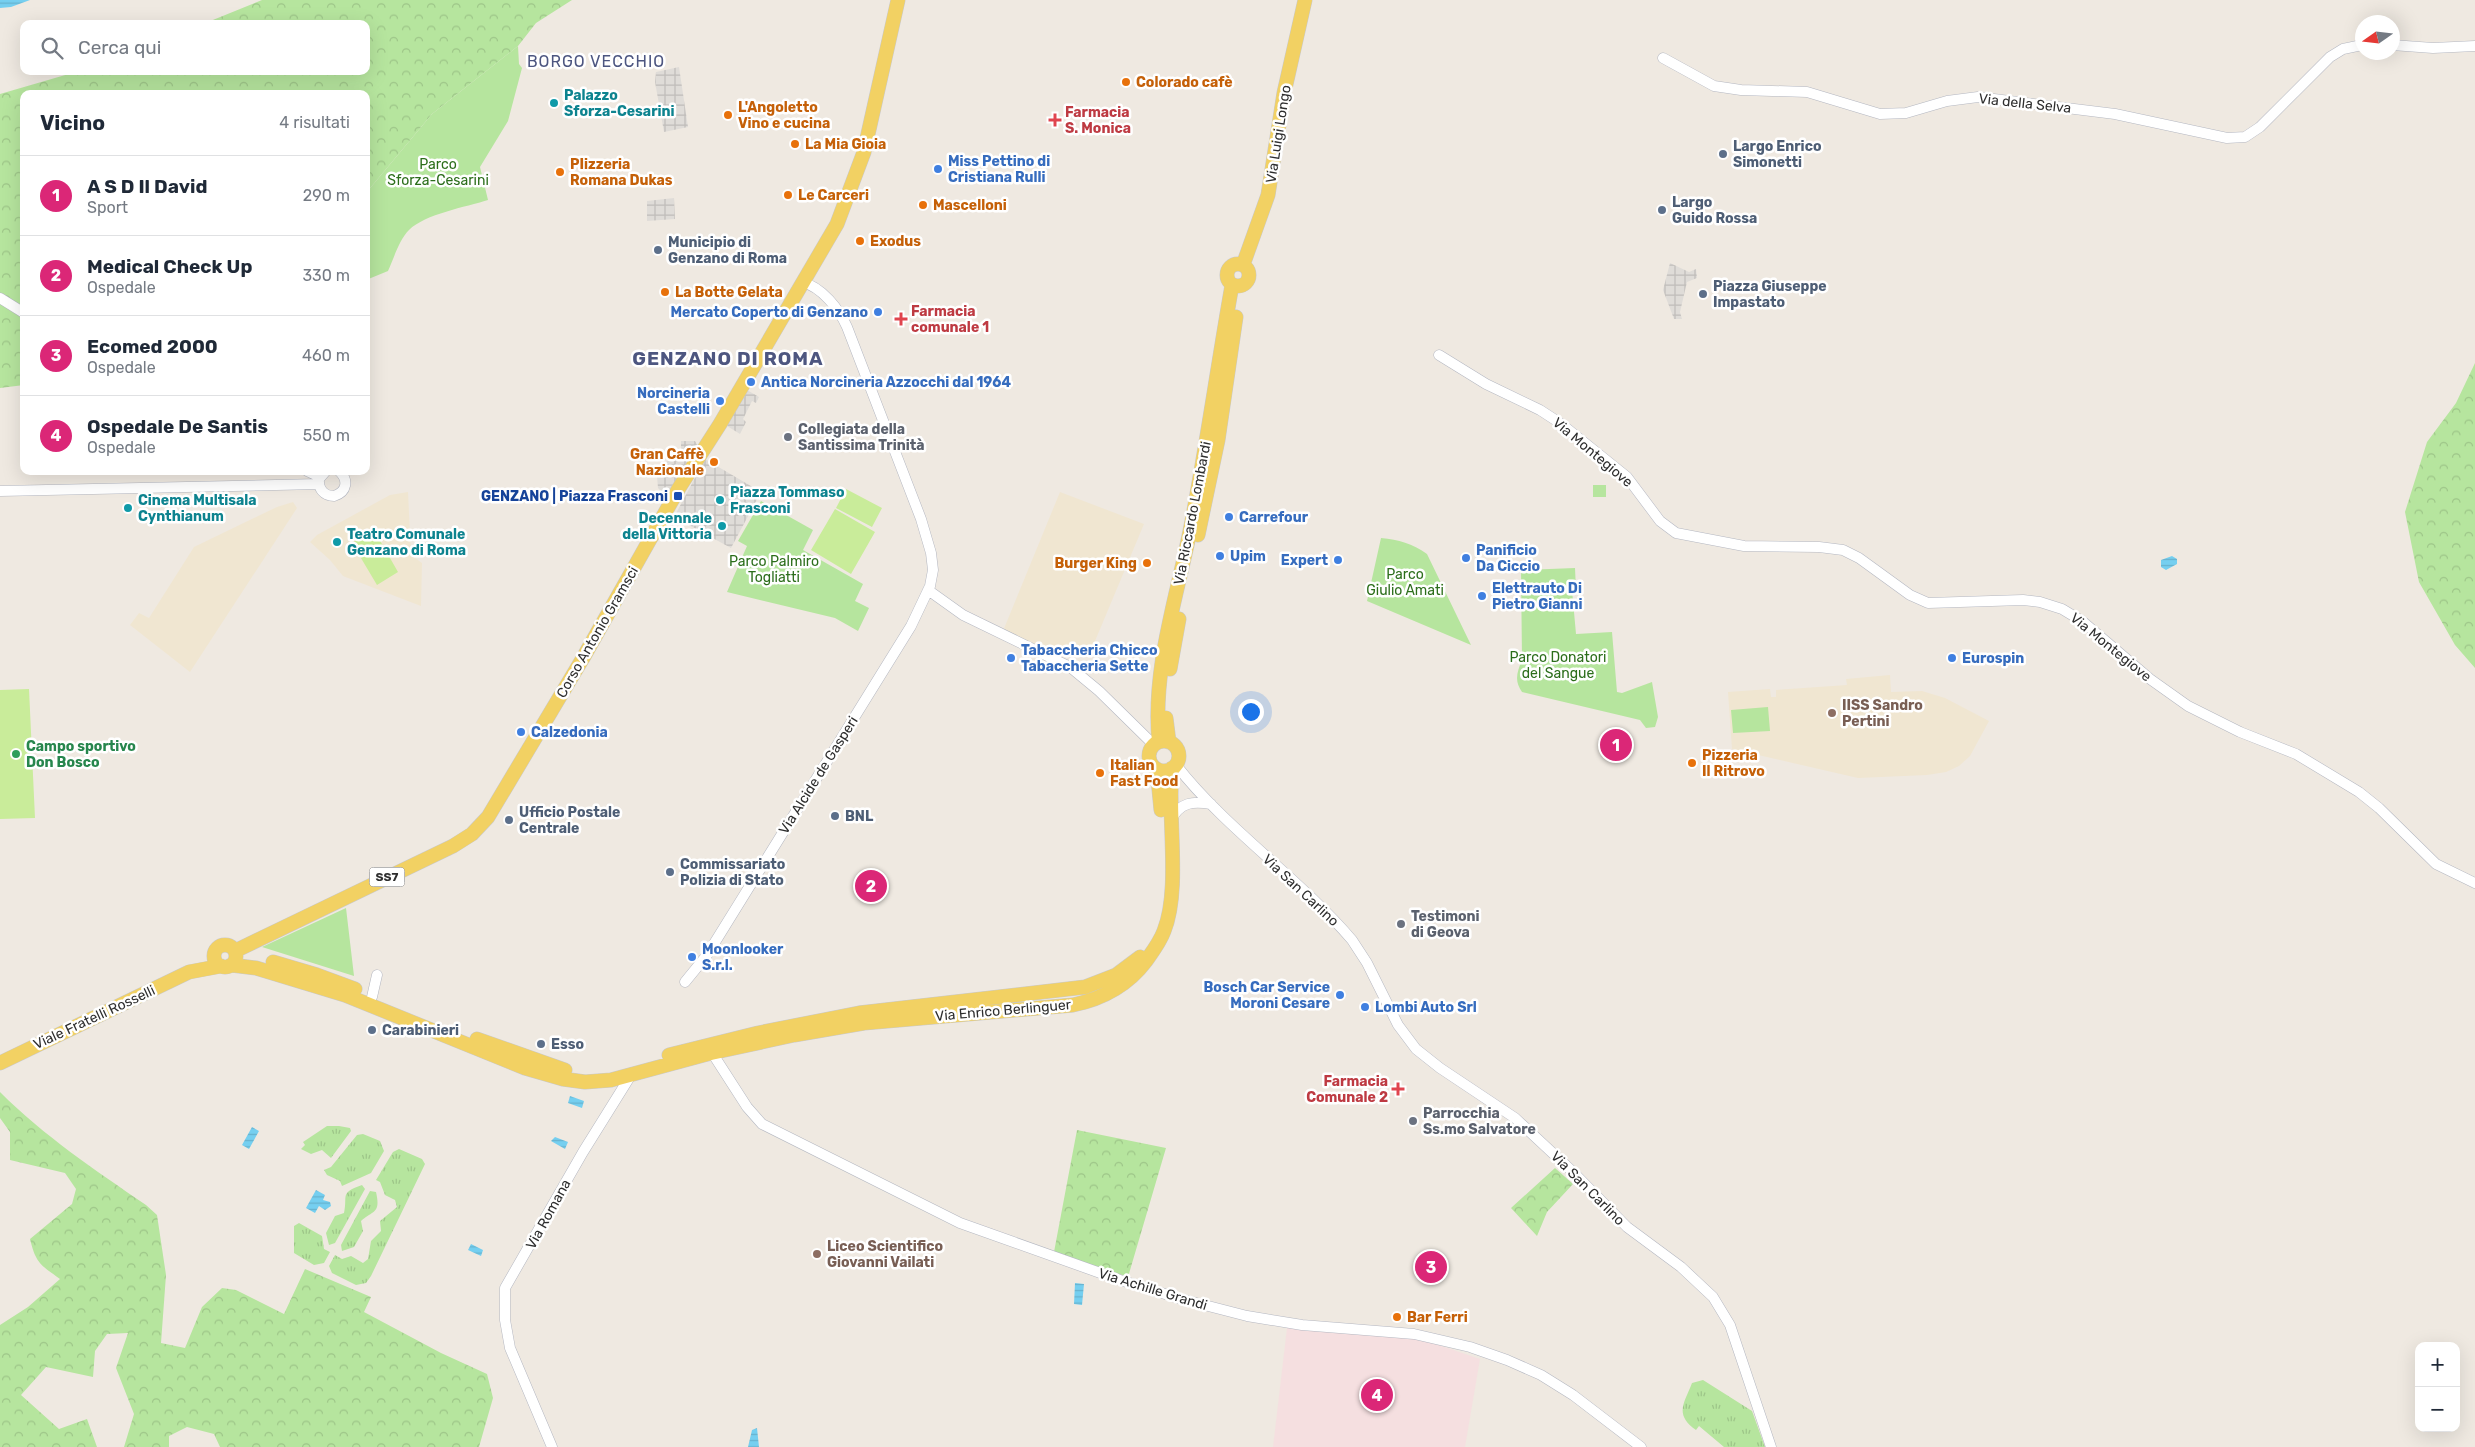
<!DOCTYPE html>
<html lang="it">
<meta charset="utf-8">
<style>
body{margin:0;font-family:Rubik,sans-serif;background:#f2f2f3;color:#1f2937}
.controls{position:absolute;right:15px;bottom:15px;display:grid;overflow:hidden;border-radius:10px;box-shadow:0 5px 20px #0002}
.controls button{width:45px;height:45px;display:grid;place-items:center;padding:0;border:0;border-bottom:1px solid #e0e1e3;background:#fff;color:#1f2937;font:25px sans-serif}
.compass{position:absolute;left:2355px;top:15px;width:45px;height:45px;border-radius:50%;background:#fff;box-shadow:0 5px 20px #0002;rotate:256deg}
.you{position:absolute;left:1250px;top:711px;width:18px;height:18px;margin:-12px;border:4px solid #fff;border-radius:50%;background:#1a73e8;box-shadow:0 0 0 8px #1a73e833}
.badge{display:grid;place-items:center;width:32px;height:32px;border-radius:50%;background:#db2777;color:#fff;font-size:16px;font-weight:700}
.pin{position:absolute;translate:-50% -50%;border:2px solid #fff;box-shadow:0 1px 5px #0006}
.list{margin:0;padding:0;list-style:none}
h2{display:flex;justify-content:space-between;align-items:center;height:65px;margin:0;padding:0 20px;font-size:21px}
h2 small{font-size:16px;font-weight:400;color:#747a83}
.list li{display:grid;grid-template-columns:32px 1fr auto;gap:15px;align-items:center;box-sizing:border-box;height:80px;padding:0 20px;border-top:1px solid #e0e1e3}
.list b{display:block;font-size:19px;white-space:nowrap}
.list p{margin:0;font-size:16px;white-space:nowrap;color:#747a83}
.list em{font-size:16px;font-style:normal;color:#747a83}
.icon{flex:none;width:28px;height:28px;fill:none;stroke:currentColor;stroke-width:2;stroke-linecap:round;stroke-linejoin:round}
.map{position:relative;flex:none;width:2475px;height:1447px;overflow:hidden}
.search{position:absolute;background:#fff;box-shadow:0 5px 20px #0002;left:20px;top:20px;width:350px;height:55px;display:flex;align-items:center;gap:12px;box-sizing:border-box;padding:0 18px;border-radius:10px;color:#747a83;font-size:19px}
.panel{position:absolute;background:#fff;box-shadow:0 5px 20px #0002;left:20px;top:90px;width:350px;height:385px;border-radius:10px}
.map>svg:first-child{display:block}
</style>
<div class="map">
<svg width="2475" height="1447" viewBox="0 0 2475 1447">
<defs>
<pattern id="grass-tufts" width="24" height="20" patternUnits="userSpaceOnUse" patternTransform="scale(1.25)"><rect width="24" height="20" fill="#b6e59e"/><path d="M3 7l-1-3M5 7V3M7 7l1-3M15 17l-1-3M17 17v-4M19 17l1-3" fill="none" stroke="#9dc588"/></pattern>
<pattern id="forest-crowns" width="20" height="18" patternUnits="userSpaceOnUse" patternTransform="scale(1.25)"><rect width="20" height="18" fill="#b6e59e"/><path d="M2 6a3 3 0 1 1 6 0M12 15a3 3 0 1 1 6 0" fill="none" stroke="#9dc588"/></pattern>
<pattern id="plaza-grid" width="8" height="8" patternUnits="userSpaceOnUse" patternTransform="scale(1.25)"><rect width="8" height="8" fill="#dfdcd8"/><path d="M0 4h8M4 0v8" fill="none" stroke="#c0bdba"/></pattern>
<pattern id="water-rules" width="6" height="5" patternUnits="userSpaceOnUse" patternTransform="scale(1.25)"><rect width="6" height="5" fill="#75cff0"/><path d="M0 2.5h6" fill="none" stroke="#66b2ce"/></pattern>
</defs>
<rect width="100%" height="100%" fill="#efe9e1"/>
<path fill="#f0e6d1" d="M408,492L411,555L422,563L421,606L343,576L330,560L310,542L317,535L390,495Z
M1060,492L1144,524L1090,653H1050L1003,631Z
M293,502L297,508L190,672L130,625L139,613L149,618L194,547L277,507Z
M1890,675L1891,692L1922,691L1945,698L1989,721L1970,756L1959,766L1946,772L1927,775L1858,778L1732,749L1728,692L1770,689L1771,697H1776V690L1847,685L1846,679Z"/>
<path fill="#f5dfe0" d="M1287,1328L1315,1329L1418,1338L1480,1359L1465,1447H1273Z"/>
<path fill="url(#grass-tufts)" d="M1593,485H1606V497H1593Z
M327,1126H339L350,1128L351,1131L331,1158L322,1150L311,1154L301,1149L305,1145L303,1142Z
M363,1134L380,1141L384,1151L371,1173L342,1186L340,1181L327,1175L324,1170L331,1167L357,1135Z
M399,1149L422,1159L425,1164L371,1276L366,1283L356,1285L332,1273L329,1266L335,1255L342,1259L351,1256L363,1263L368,1259L371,1241L381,1231L380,1221L397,1207L395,1200L385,1195L380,1182L376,1180L393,1152Z
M362,1185L365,1189L335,1243L329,1245L326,1233L335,1216L344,1213C348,1195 339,1193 362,1185Z
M370,1191L376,1192C381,1214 373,1210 361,1221L363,1231L354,1247L342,1251L341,1245Z
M299,1223L322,1236L324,1249L330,1252L324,1263L314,1265L294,1253V1226Z
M1703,1380L1752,1411L1765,1447H1724L1699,1426L1696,1430C1674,1414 1684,1404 1692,1383Z"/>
<path fill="url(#forest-crowns)" d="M262,0H572L536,23L518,46L432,114L366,193V94H24V385L0,388V94L79,71H366V24H203Z
M2475,363V668L2455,645L2419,582L2405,512L2427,442L2456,403Z
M0,1092C44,1136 95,1170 146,1205L157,1215L166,1275L161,1343L185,1348L202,1307L222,1288L236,1290L284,1314L305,1269L371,1297L364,1312L441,1353L487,1374L493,1398L479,1447H220L214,1434L187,1427L169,1436V1447H124L134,1414L116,1368L128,1333L107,1334L95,1351L93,1377L46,1367L21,1395L59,1429L87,1419L97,1447H0V1325L28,1307L60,1279C41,1265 36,1264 30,1239L72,1204L76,1189L65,1173L10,1160V1132L0,1118Z
M1077,1130L1166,1148L1128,1277L1054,1252Z
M1555,1168L1573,1184L1547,1212L1537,1236L1511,1208Z"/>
<path fill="#b6e59e" d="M518,46L519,64L522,68L508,121L480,167L488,200C466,207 425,214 409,230C399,240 394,258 388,271L366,280V193L432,114Z
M761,501L813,530L803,550L863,584L855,601L869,608L858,631L835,618L727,592L747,546L738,541Z
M1381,538C1399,540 1412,543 1427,554L1471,645L1367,601Z
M1575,568L1576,590H1572L1576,634L1612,632L1617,692L1622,693L1652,682L1658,717L1655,727L1646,728L1640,720L1522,692C1514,681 1517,672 1522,660L1521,570Z
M1768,707L1770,731L1733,733L1731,710Z
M346,908L354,976L262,947Z"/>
<path fill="#c9ec9a" d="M846,489L882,508L872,527L836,508Z
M835,509L875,532L851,574L811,550Z
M374,530L398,572L377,585L352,543Z
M29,689L35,818L0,819V690Z"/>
<path fill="url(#plaza-grid)" d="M679,67L688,127L664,132L655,82L656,72Z
M674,198L675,219L647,221V201Z
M1670,263L1689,272L1696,269L1697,278L1687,282L1680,312L1682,319H1674L1663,290Z
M747,390L759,397L756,403L752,401L743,419L746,422L740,434L727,426Z
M681,441H695L698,446L667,497L658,488L657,476L670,457L681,452Z
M705,459L761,492L731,548L674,517Z"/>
<path fill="url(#water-rules)" d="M0,0H30L11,7L0,8Z
M2172,556L2177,559V564L2166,570L2161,567V560Z
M570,1096L584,1101L582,1108L568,1103Z
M252,1127L259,1131L249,1149L242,1145Z
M555,1137L568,1142L565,1149L551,1141Z
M316,1190L325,1195L323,1200L330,1202L331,1206L325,1210L319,1206L315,1213L306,1208Z
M471,1244L483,1250L481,1256L468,1250Z
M1075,1283L1084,1284L1082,1305L1074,1304Z
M757,1428L759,1447H748L752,1430Z"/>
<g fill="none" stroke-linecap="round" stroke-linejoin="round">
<defs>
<path id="minor" d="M2392,45L2433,48L2475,46
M1663,58L1714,86L1741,90L1807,92L1880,114L1906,113L1947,101L1978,97L2115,114L2227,138L2245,137L2260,127L2330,57L2343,49L2362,45
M0,298L24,313
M1439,355L1486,384L1540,410L1560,423L1627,477L1660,521L1676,533L1744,546L1819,547L1843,550L1859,558L1910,595L1928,603L2023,600L2040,602L2062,609L2082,621L2150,679L2188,706L2240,732L2296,754L2359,792L2379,808L2436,864L2475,883
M307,471L320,477
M326,471L319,479C318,489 324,496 334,496C347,492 349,480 339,471
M0,491L319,484
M928,590L963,615L1070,667L1099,691L1154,745
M1176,765C1227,830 1298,877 1352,940L1367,963L1398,1025L1416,1049L1440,1068L1515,1118L1574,1173L1627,1227L1681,1267L1713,1297L1730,1325L1771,1447
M1171,820C1180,802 1193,801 1211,804
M685,982L707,955L911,626L930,586L933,570L931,553L921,519L847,327C839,309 822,287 802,282
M372,997L377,975
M709,1048L747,1107L762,1124L960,1223L1120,1280L1181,1299L1247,1316L1302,1325L1414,1334L1470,1347L1507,1360L1541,1375L1573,1395L1641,1447
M552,1447L510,1348L505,1320V1288L583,1152L631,1075"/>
<path id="major" d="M1227 275a11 11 0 1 1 22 0a11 11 0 1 1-22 0Z
M1243,265L1268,195L1284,93L1305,0
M1198,535L1218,440L1236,317
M1170,669L1179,619
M1166,718L1169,742
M1149 756a15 15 0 1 1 30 0a15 15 0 1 1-30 0Z
M1159,742C1152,666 1178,595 1192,521C1207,443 1218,364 1232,285
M1157,769L1161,810
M214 956a11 11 0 1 1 22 0a11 11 0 1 1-22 0Z
M235,951L453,846L472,834L488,817L583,658L679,488L720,424L837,224L864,152L898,0
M273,962L317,975L355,989
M231,965L256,968L345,995L525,1068L563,1079L585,1082L611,1080L711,1053L794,1035L864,1023L1073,1005C1102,999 1128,985 1146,961C1153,951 1160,942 1164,931C1181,889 1167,816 1172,768
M477,1039L565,1070
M669,1055L758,1033L859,1013L1085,987L1116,975L1140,957
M0,1063L189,972L221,966"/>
</defs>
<use href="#minor" stroke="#b4b7c1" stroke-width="11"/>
<use href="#major" stroke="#c9c9c9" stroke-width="15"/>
<use href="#minor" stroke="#fff" stroke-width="10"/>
<use href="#major" stroke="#f2d163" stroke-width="14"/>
</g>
<g fill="#e8710a" stroke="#fff" stroke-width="2">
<circle cx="1126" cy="82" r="5"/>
<circle cx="728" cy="115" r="5"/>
<circle cx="795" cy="144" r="5"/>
<circle cx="560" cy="172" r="5"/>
<circle cx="788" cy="195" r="5"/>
<circle cx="923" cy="205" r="5"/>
<circle cx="860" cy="241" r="5"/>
<circle cx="665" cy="292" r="5"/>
<circle cx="714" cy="462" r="5"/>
<circle cx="1147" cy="563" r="5"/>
<circle cx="1692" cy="763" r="5"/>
<circle cx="1100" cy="773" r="5"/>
<circle cx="1397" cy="1317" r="5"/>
</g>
<g fill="#0f9aa8" stroke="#fff" stroke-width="2">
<circle cx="554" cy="103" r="5"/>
<circle cx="720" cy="500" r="5"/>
<circle cx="128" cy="508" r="5"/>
<circle cx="722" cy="526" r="5"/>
<circle cx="337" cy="542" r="5"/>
</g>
<g fill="#e0444e" stroke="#fff" stroke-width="2">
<path d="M1052.5 112.5h5v5h5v5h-5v5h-5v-5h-5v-5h5z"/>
<path d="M898.5 311.5h5v5h5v5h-5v5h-5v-5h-5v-5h5z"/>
<path d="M1395.5 1081.5h5v5h5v5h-5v5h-5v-5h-5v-5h5z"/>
</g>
<g fill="#5c6f8a" stroke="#fff" stroke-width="2">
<circle cx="1723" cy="154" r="5"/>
<circle cx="1662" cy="210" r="5"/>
<circle cx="658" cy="250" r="5"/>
<circle cx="1703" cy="294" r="5"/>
<circle cx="835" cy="816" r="5"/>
<circle cx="509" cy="820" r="5"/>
<circle cx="670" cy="872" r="5"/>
<circle cx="372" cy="1030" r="5"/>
<circle cx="541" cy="1044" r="5"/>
</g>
<g fill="#3f7fe0" stroke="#fff" stroke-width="2">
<circle cx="938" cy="169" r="5"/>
<circle cx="878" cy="312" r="5"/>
<circle cx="751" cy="382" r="5"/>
<circle cx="720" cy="401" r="5"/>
<circle cx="1229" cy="517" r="5"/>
<circle cx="1220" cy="556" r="5"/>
<circle cx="1466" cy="558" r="5"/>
<circle cx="1338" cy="560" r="5"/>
<circle cx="1482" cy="596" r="5"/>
<circle cx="1011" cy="658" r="5"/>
<circle cx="1952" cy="658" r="5"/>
<circle cx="521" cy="732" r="5"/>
<circle cx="692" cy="957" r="5"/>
<circle cx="1340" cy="995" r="5"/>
<circle cx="1365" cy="1007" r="5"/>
</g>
<g fill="#6b7280" stroke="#fff" stroke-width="2">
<circle cx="788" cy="437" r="5"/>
<circle cx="1401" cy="924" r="5"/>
<circle cx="1413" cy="1121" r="5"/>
</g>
<rect fill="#1a4fb4" stroke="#fff" stroke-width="2" x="673" y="491" width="10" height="10" rx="2.5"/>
<g fill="#8d6e63" stroke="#fff" stroke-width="2">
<circle cx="1832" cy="713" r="5"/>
<circle cx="817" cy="1254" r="5"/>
</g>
<circle fill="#2e9e5b" stroke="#fff" stroke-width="2" cx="16" cy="754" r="5"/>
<g text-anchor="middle" stroke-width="5" stroke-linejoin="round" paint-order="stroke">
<rect fill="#fff" stroke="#6d6d6d" stroke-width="1" x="369.5" y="867.5" width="35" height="19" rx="4"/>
<g font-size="12" font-weight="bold" fill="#2e2e2e">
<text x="387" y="881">SS7</text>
</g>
<g font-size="14" font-weight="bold" fill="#c56008" stroke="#fff" text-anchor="start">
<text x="1136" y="87">Colorado cafè</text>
<text x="738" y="112">L'Angoletto<tspan x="738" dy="16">Vino e cucina</tspan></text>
<text x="805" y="149">La Mia Gioia</text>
<text x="570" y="169">PIizzeria<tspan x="570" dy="16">Romana Dukas</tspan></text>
<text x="798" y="200">Le Carceri</text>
<text x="933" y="210">Mascelloni</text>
<text x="870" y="246">Exodus</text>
<text x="675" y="297">La Botte Gelata</text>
<text x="704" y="459" text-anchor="end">Gran Caffè<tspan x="704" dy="16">Nazionale</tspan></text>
<text x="1137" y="568" text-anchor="end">Burger King</text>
<text x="1702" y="760">Pizzeria<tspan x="1702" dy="16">Il Ritrovo</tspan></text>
<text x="1110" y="770">Italian<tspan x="1110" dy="16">Fast Food</tspan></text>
<text x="1407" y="1322">Bar Ferri</text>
</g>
<g font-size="14" font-weight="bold" fill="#0d838f" stroke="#fff" text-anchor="start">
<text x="564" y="100">Palazzo<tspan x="564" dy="16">Sforza-Cesarini</tspan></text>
<text x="730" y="497">Piazza Tommaso<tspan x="730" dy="16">Frasconi</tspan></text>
<text x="138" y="505">Cinema Multisala<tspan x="138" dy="16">Cynthianum</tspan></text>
<text x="712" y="523" text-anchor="end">Decennale<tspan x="712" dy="16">della Vittoria</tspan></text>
<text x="347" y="539">Teatro Comunale<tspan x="347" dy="16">Genzano di Roma</tspan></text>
</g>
<g font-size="14" fill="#2e2e2e" stroke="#fff">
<text transform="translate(2025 103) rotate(6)" y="5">Via della Selva</text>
<text transform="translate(1278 134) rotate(-81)" y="5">Via Luigi Longo</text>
<text transform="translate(1593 452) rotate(40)" y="5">Via Montegiove</text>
<text transform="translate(1192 513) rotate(-79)" y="5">Via Riccardo Lombardi</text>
<text transform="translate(597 632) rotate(-60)" y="5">Corso Antonio Gramsci</text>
<text transform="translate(2111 647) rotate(39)" y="5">Via Montegiove</text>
<text transform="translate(818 775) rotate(-58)" y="5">Via Alcide de Gasperi</text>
<text transform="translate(1301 890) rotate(43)" y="5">Via San Carlino</text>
<text transform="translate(1003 1010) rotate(-5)" y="5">Via Enrico Berlinguer</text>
<text transform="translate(94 1017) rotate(-25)" y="5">Viale Fratelli Rosselli</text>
<text transform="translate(1588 1188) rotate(45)" y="5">Via San Carlino</text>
<text transform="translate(548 1214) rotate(-61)" y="5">Via Romana</text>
<text transform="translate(1153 1289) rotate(17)" y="5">Via Achille Grandi</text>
</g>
<g font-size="14" font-weight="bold" fill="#be3a42" stroke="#fff" text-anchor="start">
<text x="1065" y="117">Farmacia<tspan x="1065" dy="16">S. Monica</tspan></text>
<text x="911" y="316">Farmacia<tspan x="911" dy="16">comunale 1</tspan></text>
<text x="1388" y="1086" text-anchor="end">Farmacia<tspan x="1388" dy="16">Comunale 2</tspan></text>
</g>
<g font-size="14" font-weight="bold" fill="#4e5e75" stroke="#fff" text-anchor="start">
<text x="1733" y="151">Largo Enrico<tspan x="1733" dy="16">Simonetti</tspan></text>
<text x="1672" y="207">Largo<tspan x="1672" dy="16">Guido Rossa</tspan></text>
<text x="668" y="247">Municipio di<tspan x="668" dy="16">Genzano di Roma</tspan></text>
<text x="1713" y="291">Piazza Giuseppe<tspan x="1713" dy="16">Impastato</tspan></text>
<text x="519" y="817">Ufficio Postale<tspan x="519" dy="16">Centrale</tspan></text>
<text x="845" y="821">BNL</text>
<text x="680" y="869">Commissariato<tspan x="680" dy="16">Polizia di Stato</tspan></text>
<text x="382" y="1035">Carabinieri</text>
<text x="551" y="1049">Esso</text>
</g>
<g font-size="14" font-weight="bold" fill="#366cbe" stroke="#fff" text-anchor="start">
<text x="948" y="166">Miss Pettino di<tspan x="948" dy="16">Cristiana Rulli</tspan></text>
<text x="868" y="317" text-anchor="end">Mercato Coperto di Genzano</text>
<text x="761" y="387">Antica Norcineria Azzocchi dal 1964</text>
<text x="710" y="398" text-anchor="end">Norcineria<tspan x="710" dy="16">Castelli</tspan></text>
<text x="1239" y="522">Carrefour</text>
<text x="1476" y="555">Panificio<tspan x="1476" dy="16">Da Ciccio</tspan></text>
<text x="1230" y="561">Upim</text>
<text x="1328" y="565" text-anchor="end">Expert</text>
<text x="1492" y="593">Elettrauto Di<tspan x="1492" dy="16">Pietro Gianni</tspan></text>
<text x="1021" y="655">Tabaccheria Chicco<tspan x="1021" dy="16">Tabaccheria Sette</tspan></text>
<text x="1962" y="663">Eurospin</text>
<text x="531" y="737">Calzedonia</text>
<text x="702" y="954">Moonlooker<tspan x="702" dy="16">S.r.l.</tspan></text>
<text x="1330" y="992" text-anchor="end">Bosch Car Service<tspan x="1330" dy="16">Moroni Cesare</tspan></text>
<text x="1375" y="1012">Lombi Auto Srl</text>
</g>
<g font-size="14" fill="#2c6e1b" stroke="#fff">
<text x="438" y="169">Parco<tspan x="438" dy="16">Sforza-Cesarini</tspan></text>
<text x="774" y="566">Parco Palmiro<tspan x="774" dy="16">Togliatti</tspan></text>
<text x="1405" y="579">Parco<tspan x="1405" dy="16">Giulio Amati</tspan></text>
<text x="1558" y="662">Parco Donatori<tspan x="1558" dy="16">del Sangue</tspan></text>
</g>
<g font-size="14" font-weight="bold" fill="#5b616d" stroke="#fff" text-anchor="start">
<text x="798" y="434">Collegiata della<tspan x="798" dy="16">Santissima Trinità</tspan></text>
<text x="1411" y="921">Testimoni<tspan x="1411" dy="16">di Geova</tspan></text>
<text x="1423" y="1118">Parrocchia<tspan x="1423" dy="16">Ss.mo Salvatore</tspan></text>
</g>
<g font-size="14" font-weight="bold" fill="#164399" stroke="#fff" text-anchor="end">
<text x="668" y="501">GENZANO | Piazza Frasconi</text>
</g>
<g font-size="14" font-weight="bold" fill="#785e54" stroke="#fff" text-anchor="start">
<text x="1842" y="710">IISS Sandro<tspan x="1842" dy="16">Pertini</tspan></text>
<text x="827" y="1251">Liceo Scientifico<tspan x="827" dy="16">Giovanni Vailati</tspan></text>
</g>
<g font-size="14" font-weight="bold" fill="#27864d" stroke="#fff" text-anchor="start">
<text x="26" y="751">Campo sportivo<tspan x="26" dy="16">Don Bosco</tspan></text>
</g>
<g font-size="16" letter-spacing="1" fill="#4d5680" stroke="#fff">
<text x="596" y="67">BORGO VECCHIO</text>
</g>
<g font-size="19" font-weight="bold" letter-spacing="1" fill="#4d5680" stroke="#fff">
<text x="728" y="365">GENZANO DI ROMA</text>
</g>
</g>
</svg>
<div class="controls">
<button>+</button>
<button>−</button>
</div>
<svg class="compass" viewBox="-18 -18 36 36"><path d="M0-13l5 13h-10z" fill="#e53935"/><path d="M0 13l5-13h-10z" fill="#747a83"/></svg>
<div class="you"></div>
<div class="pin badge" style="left:1616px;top:745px">1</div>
<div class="pin badge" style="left:871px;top:886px">2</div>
<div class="pin badge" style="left:1431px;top:1267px">3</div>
<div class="pin badge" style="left:1377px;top:1395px">4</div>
<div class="search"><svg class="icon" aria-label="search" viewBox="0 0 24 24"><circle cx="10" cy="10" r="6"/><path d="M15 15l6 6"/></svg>Cerca qui</div>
<section class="panel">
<h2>Vicino<small>4 risultati</small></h2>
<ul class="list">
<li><span class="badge">1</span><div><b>A S D Il David</b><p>Sport</p></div><em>290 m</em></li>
<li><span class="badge">2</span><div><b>Medical Check Up</b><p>Ospedale</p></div><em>330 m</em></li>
<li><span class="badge">3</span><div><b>Ecomed 2000</b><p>Ospedale</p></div><em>460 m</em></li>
<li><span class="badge">4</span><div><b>Ospedale De Santis</b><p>Ospedale</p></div><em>550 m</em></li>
</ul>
</section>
</div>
